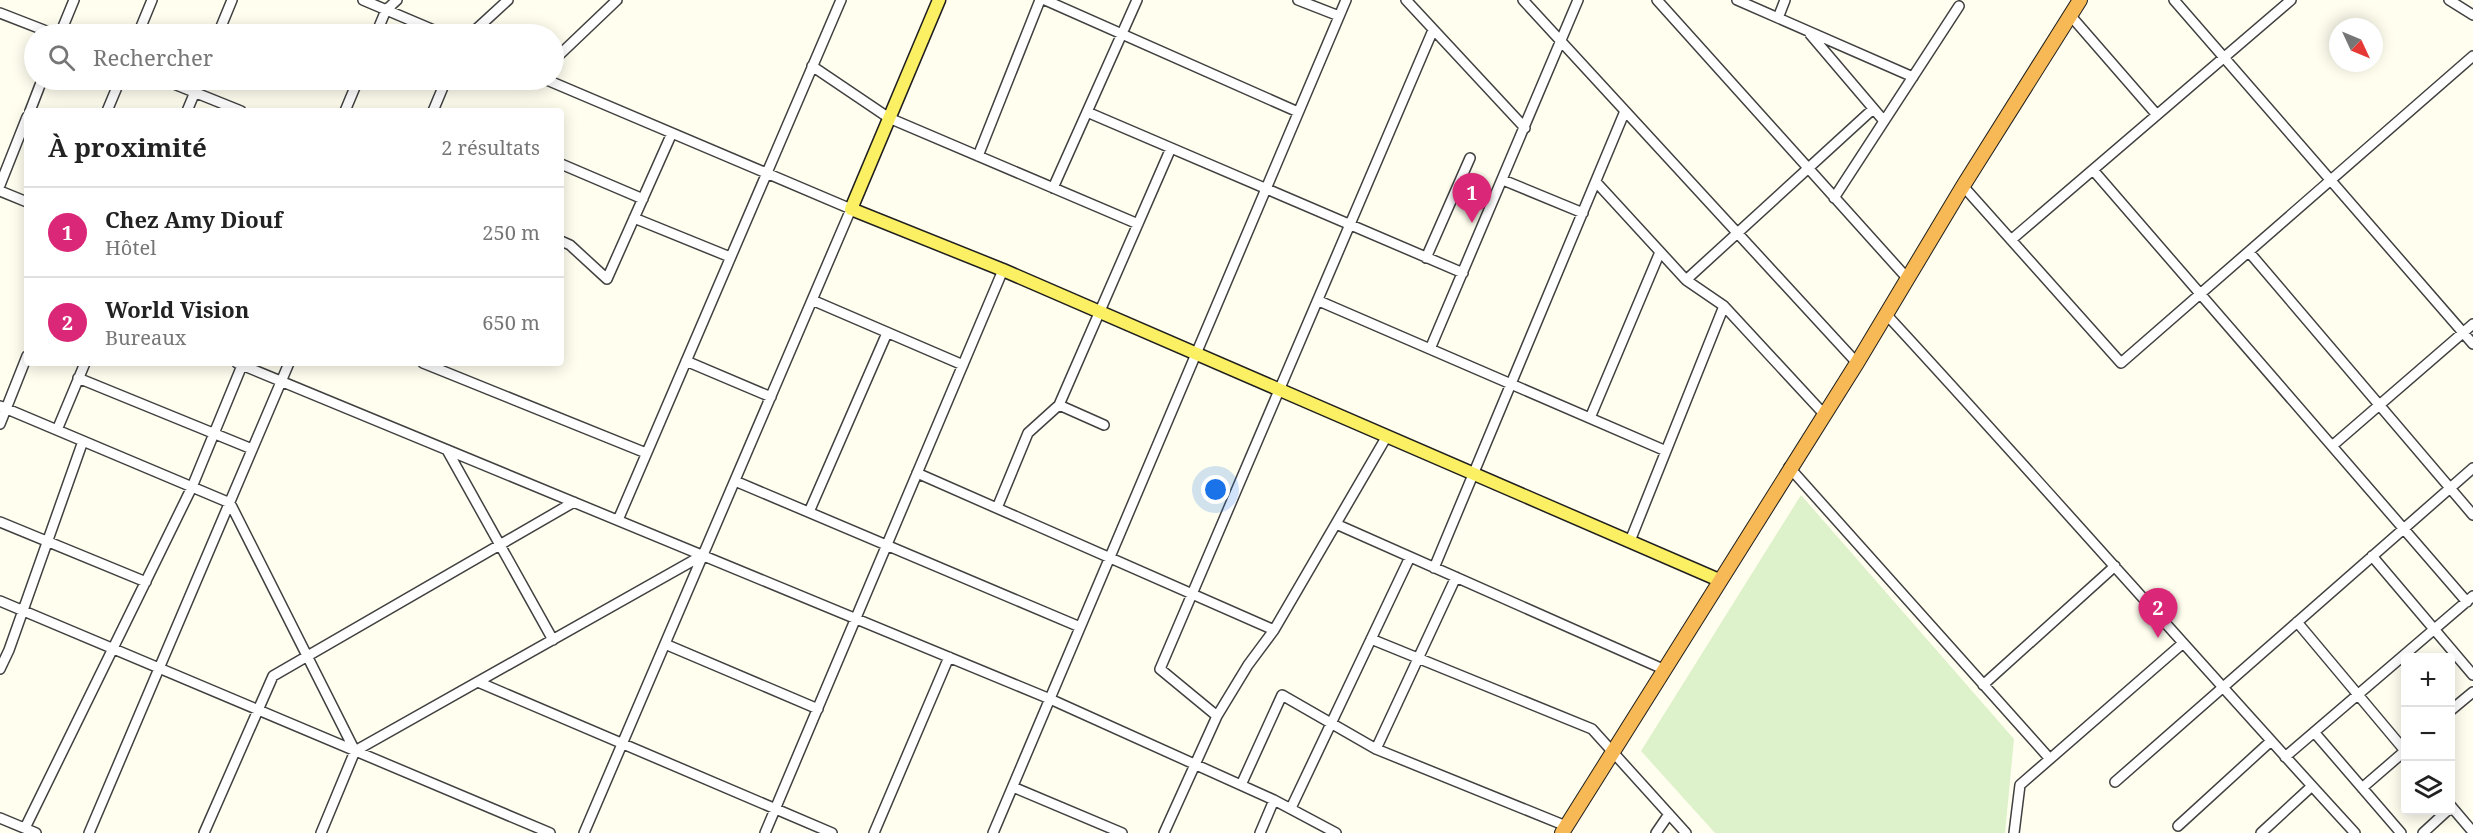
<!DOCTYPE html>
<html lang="fr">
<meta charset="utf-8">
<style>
body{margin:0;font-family:"Noto Serif",serif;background:#f6f6f6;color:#222}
.controls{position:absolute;right:18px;bottom:18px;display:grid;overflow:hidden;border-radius:6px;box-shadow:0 3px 15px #0003}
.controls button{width:54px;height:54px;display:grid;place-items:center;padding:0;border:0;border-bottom:2px solid #e0e0e0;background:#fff;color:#222;font:30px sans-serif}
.compass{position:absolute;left:2329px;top:18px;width:54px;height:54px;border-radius:50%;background:#fff;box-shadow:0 3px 15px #0003;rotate:134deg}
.you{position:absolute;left:1216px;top:490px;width:21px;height:21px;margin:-15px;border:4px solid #fff;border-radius:50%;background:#1a73e8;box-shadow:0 0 0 9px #1a73e833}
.badge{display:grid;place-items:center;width:39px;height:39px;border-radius:50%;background:#db2777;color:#fff;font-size:20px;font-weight:700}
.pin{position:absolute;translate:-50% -50px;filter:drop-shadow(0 2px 3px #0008)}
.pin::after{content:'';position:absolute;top:32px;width:21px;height:18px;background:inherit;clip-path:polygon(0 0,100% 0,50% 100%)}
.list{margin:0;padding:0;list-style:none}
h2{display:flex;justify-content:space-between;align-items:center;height:78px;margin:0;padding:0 24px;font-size:26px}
h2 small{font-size:20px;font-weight:400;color:#767676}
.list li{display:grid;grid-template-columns:39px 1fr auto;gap:18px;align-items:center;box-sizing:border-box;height:90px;padding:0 24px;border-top:2px solid #e0e0e0}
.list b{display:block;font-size:22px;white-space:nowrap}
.list p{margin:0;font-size:20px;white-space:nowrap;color:#767676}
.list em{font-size:20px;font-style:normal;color:#767676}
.icon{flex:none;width:33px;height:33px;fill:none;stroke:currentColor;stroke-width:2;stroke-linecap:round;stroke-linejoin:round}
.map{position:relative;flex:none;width:2473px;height:833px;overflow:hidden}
.search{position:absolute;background:#fff;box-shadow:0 3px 15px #0003;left:24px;top:24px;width:540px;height:66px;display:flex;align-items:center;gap:15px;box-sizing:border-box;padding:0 21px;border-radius:33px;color:#767676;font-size:22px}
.panel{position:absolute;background:#fff;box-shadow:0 3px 15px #0003;left:24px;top:108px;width:540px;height:258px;border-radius:6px}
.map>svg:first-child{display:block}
</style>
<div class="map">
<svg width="2473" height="833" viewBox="0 0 2473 833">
<rect width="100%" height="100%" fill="#fffeef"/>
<path fill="#ddf1ca" d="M1801,495L2014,739L2005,833H1715L1641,751Z"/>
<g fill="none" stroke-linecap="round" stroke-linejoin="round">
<defs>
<path id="minor" d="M363,0L443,34
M1045,0L1298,112
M1298,0L1339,16
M1406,0L1525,128
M1523,0L1857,363
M1657,0L1907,278
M1737,0L1913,77
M2174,0L2473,344
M2449,0L2473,15
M0,13L54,34
M2070,15L2157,115
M1778,18L1785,0
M60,34L74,0
M138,34L152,0
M218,34L232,0
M376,34L386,10L397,0
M471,34L508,0
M1810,34L1884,121
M554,60L617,0
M812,66L889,118L1138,224
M164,80L241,111
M547,80L851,209L584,833
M30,111L42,80
M107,111L120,80
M187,111L200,80
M345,111L358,80
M433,111L446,80
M1087,112L1463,273
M978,156L1040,0
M561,164L643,199
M2093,170L2467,602
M1503,180L1583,213
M1596,182L1686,280L1724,306L1823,413
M0,185L27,117
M1963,186L2121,363L2473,56
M1053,188L1137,0
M0,191L27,202
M1834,198L1959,6
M634,218L730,257
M2011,240L2291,0
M561,241L570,245L607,279L672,133
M2249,252L2473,515
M1426,258L1470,158
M1686,280L1873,109
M812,300L963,365
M1319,301L1666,451
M1885,313C2044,485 2197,661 2355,833
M1430,349L1578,0
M686,361L771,397
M237,363L1050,699L1274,800L1336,833
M423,363L646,453
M78,378L252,449
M1059,405L1104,425
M0,406L230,503L355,751
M1590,418L1660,252
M0,424L27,356
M57,430L85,363
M2332,446L2473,324
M447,450L553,640
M1789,467L2050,759
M917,473L1274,630
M735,481L1080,627
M997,508L1028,433L1059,405L1171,148
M809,512L887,333
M618,520L841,0
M0,522L146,582
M1336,524L1663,669
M1630,541L1724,306
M2372,556L2473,675
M1434,568L1625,111
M0,601L550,833
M2297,622L2406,752
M1371,639L1592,729L1686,833
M665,644L818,709
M0,669L9,650L83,441
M478,682L832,833
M1983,685L2115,566
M2450,711L2473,692
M1217,716L1160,669L1433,30
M2314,732L2401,833
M1376,749L1456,577
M2285,757L2473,596
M2115,782L2473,468
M1241,785L1282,695L1376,749L1566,826
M1013,787L1122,833
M2362,788L2406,750
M2450,805L2473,832
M1291,808L1410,557
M0,818L36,833
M2178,826L2271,741
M25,828L192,487L243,363
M89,833L289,363
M204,833L273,676L574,502
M321,833L355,751L703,555
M765,833L1003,270
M874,833L949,657
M993,833L1346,0
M1164,833L1217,716L1248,665L1274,630L1387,436
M1260,833L1274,800
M1656,833L1669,814
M2014,833L2020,785L2182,644
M2261,833L2312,786
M2423,833L2448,810"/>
<path id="major" d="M939,0L851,209L1003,270L1719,580"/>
<path id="highway" d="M1562,833L1857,363L1963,186L2080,0"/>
</defs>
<use href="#minor" stroke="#414141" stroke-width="12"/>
<use href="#major" stroke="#1f1f1f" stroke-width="15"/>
<use href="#highway" stroke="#1f1f1f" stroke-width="16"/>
<use href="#minor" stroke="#fff" stroke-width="9"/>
<use href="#major" stroke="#fbef63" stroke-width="12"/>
<use href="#highway" stroke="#f7b955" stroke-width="14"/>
</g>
</svg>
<div class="controls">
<button>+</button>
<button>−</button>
<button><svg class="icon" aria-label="layers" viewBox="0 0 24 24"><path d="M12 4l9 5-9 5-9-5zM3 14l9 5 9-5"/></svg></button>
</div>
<svg class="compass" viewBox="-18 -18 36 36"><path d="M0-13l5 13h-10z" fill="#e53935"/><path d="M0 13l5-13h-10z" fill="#767676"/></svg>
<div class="you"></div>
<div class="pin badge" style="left:1472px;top:223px">1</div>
<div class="pin badge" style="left:2158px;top:638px">2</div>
<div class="search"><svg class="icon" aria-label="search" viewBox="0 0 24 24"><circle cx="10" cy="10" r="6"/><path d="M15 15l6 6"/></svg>Rechercher</div>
<section class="panel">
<h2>À proximité<small>2 résultats</small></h2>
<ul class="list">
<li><span class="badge">1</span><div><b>Chez Amy Diouf</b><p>Hôtel</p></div><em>250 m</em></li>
<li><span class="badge">2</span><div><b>World Vision</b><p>Bureaux</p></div><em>650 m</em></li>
</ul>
</section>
</div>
